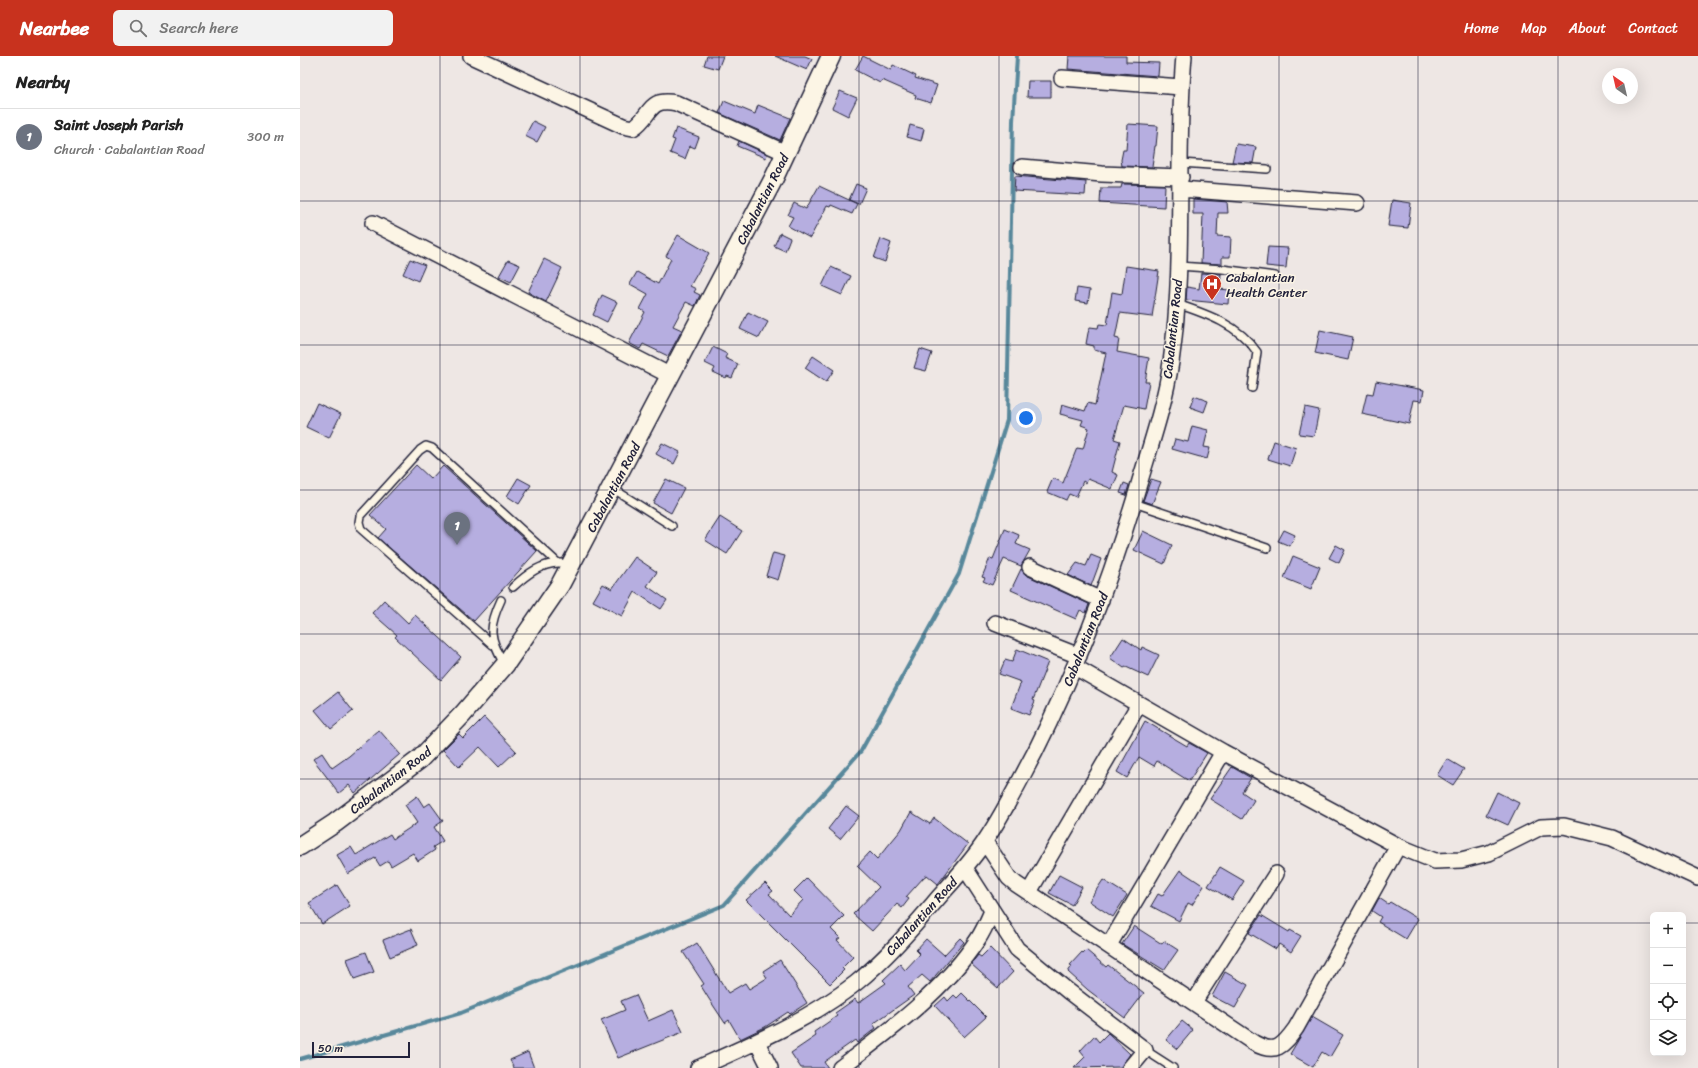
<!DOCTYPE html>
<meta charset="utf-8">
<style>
body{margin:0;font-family:Sriracha,sans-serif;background:#f2f2f2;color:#222}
.controls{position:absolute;right:12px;bottom:12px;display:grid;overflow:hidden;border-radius:6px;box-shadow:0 4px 16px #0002}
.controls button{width:36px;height:36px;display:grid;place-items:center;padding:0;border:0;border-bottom:1px solid #e0e0e0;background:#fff;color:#222;font:20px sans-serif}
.compass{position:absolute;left:1302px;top:12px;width:36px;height:36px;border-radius:50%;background:#fff;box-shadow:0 4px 16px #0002;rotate:326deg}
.scale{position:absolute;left:12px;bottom:10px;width:98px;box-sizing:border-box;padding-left:4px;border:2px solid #22223b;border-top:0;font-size:11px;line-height:14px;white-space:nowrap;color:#22223b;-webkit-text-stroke:3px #fcf5e5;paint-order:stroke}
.you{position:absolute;left:726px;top:362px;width:14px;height:14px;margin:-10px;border:3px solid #fff;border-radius:50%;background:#1a73e8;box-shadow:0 0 0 6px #1a73e833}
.badge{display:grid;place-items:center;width:26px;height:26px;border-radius:50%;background:#c8321e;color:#fff;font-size:13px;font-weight:700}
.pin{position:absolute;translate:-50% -33px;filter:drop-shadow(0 1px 2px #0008)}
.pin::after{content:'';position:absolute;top:21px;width:14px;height:12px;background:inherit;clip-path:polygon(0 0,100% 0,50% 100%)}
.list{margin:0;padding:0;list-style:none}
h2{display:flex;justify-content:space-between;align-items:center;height:52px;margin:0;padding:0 16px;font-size:17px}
h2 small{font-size:13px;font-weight:400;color:#767676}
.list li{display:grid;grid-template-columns:26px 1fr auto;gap:12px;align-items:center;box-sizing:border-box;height:56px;padding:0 16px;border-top:1px solid #e0e0e0}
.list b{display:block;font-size:15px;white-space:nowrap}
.list p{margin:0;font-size:13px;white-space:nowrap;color:#767676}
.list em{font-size:13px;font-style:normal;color:#767676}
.icon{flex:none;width:22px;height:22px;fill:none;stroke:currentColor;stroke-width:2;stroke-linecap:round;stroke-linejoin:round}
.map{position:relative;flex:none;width:1398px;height:1012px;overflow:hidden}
header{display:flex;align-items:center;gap:24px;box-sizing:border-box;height:56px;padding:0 20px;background:#c8321e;color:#fff}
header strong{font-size:19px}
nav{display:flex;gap:22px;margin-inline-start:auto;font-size:14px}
.search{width:280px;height:36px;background:#f2f2f2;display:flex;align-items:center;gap:10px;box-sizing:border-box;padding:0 14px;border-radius:6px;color:#767676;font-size:15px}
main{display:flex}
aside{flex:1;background:#fff}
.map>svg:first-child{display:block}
</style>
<header>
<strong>Nearbee</strong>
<div class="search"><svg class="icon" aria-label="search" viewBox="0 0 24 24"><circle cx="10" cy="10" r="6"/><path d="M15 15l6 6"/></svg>Search here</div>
<nav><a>Home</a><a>Map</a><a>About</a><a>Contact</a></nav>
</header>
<main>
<aside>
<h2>Nearby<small></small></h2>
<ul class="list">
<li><span class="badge" style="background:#6b7280">1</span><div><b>Saint Joseph Parish</b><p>Church · Cabalantian Road</p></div><em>300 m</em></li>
</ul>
</aside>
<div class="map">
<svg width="1398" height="1012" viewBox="0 0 1398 1012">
<rect width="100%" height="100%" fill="#eee7e4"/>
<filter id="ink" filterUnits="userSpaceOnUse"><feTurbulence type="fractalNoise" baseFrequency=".025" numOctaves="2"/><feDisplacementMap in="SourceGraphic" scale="8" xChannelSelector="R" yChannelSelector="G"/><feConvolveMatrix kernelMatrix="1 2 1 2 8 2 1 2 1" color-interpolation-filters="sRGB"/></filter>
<g filter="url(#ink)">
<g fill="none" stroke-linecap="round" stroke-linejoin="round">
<path stroke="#59889b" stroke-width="4" d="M0,1003L161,957L424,849L561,695L659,518L707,364L713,65L717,0"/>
</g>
<path fill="#b6aee0" stroke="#22223b" d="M407,0H423L418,13L404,9Z
M475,0H505L512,3L507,14Z
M563,0L591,14L593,9L616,20L615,22L637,29L631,47L615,42L616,39L582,24L580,27L555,14Z
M769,0H826V6L859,7L858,20L768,13Z
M728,25H751V41H727Z
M540,35L557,42L548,60L532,52Z
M424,45L455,58L458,49L490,62L480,84L419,57Z
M233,65L245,71L237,86L225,80Z
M828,68L858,70L856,90H855L852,111L822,110L821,104L823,94H826Z
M610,69L624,73L621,85L607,81Z
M376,72L399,81L395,92L390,90L385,103L370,97L375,84L372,83Z
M439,85L467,98L466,102L437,90Z
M936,88L956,91L953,107L932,106Z
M715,120L786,126L785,139L714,135Z
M556,128L566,132L559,148L549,144L557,148L552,158L531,149L530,151L527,150L510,182L488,170L493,161L488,159L494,147L506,153L519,130L549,144Z
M822,128L865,129L864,151L800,147L801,132H821Z
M893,143L927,146L928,157H918L917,180L931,181L930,201H922V208L901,207L903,158H893Z
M1092,144L1111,147L1108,172L1088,170Z
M480,177L490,182L485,195L474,190Z
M378,179L409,197L390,230L396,233L394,236L400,239L395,250L386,246L373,270L382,274L368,300L343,288L340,293L329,287L345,256L340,253L348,238L330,228L337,216L358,228L371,203L366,200Z
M581,183L591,187L585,206L574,202Z
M968,191L988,192L986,212L966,210Z
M110,203L125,209L118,225L103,218Z
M244,203L262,212L246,246L228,236Z
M208,204L220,209L211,226L199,220Z
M826,210L859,215L852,261L820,257L815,282L819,283L817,296L849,302L845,326H849L844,353L824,349L814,383L820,385L812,416L818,419L812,433L788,423L786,427L783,425L776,441L769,438L766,444L747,436L753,422L763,427L777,392L783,393L789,372L781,369L783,364L760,358L762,348L785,355L788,347L795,349L806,297L794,294V290L786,288L788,277L790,271L798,272L799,268L807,269L812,236L822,238Z
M531,211L551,220L542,239L522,230Z
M901,217L921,218L920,233L929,234L928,248L886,244L887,231L899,233Z
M777,232L790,234L788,247L775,245Z
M302,239L317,246L307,266L293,259Z
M448,256L468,266L459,282L440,273Z
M1020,274L1053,281L1048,304L1015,297Z
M413,291L427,298L425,302L438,308L432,322L427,320L426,322L413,316L415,312L405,307Z
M620,293L632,297L626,315L614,312Z
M513,300L534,314L526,326L505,312Z
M1076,325L1124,334L1122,345L1114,344L1109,368L1062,358L1067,337L1073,338Z
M894,340L908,345L904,356L890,351Z
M17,347L41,358L29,382L6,371Z
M1005,351L1019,354L1014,380L999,378Z
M892,370L908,374L904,391L910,392L907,403L872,393L875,383L888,386Z
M974,385L996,392L990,410L968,403Z
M362,387L380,396L374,408L356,398Z
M116,409L131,423L143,410L237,495L174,565L78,482L86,473L70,459Z
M218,422L231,429L219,448L207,440Z
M366,423L384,432L371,457L353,447Z
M851,423L861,426L852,448L843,445Z
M824,427L829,429L826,439L820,437Z
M420,461L442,475L427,498L405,484Z
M705,473L719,479L716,488L730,494L721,510L704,503L692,529L683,525L685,522L682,521L690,502L693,503Z
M984,474L995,479L990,490L978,485Z
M843,475L872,489L864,508L834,494Z
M1036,489L1045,494L1039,507L1029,502Z
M473,497L485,500L478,524L466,520Z
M791,499L801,503L791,530L768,519L777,507L786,510Z
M993,500L1020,511L1011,533L984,522Z
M335,501L357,516L347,530L367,544L361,553L335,536L322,560L293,545L303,528L312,533Z
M721,513L726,519L789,548L786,557L780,554L776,563L711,534Z
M84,544L108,567L115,559L161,601L141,624L95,581L97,579L72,557Z
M823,582L841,594L842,591L859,599L848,621L826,611L824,612L810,602Z
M717,593L748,606L733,644L735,645L729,659L711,652L721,626L699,618L705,604L712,606Z
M38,636L53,655L31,673L15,654Z
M184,661L216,695L199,711L180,691L159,711L143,694L159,678L163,682Z
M845,665L887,690L889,687L907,697L889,725L857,705L854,710L839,701L827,722L817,716Z
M79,674L100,698L55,737L49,729L39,737L13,703L22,697L32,712L49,700Z
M1147,703L1164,713L1153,729L1137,719Z
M932,711L951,722L942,736L954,744L942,763L910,743Z
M1197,736L1219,747L1208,769L1186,759Z
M117,740L124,751L130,747L143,765L134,771L143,785L133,791L135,794L118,805L113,797L91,810L88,805L80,810L75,802L48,818L37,799L51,791L56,799L90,778L93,783L117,767L105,749Z
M546,750L559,760L540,783L528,773Z
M611,756L630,768L634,762L668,788L638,828L627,819L624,821L606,841L609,843L602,852L597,848L572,875L553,858L579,831L557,810L570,796L577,803L601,774Z
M920,811L944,825L932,844L908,830Z
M880,814L904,830L892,849L888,847L879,865L851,850L858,838L862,840Z
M759,819L782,831L772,849L749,837Z
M507,822L544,860L531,873L540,882L537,884L553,901L542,912L544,914L530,928L446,844L465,827L473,835L469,838L489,859L503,844L494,835Z
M803,824L827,839L813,861L789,845Z
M37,829L50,850L22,868L9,847Z
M1079,842L1088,848L1090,846L1118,863L1106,883L1078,866L1081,861L1072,855Z
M961,859L989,876L990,874L1001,880L991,896L979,888L976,893L949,877Z
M834,870L862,888L864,885L878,894L864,914L822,888Z
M111,873L118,889L90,901L83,884Z
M660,882L664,886L630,926L622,919L608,931L614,939L573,968L576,972L557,987L555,984L524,1006L528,1012H501L491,997L516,980L514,976L537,960L535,957L555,943L558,947L586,927L583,924L600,908L605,914L620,898L616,894L626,883L644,899Z
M397,887L428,937L445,927L449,933L467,922L463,915L480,904L507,947L490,958L488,956L465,971L440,983L429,964L425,967L409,943L401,930L404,928L383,896Z
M690,892L713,916L698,932L671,908L678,899L681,901Z
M786,894L806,911L808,909L844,937L825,962L788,934L768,916L772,910L770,909L782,896L783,897Z
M66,896L74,916L54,923L47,903Z
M925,916L948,929L935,952L912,940Z
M662,937L686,961L664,981L635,950L645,941L648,945L654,939L657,942Z
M336,939L348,965L373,954L383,976L318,1002L301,964L325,954L321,945Z
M1012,961L1043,979L1030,1001L1022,996L1013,1011L990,998Z
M882,965L893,974L877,993L866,984Z
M808,977L830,998L821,1011L774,1012L785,1001L780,995L794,980L799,986Z
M228,996L234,1012H214L210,1004Z"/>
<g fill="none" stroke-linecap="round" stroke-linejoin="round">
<defs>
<path id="service" d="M881,107L967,113
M879,210L922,213L975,220
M877,248C907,258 939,269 957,296L952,332
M312,432L372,470
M834,447L967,492
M213,531C226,519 242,506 261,507
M201,544C188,572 189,581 204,608
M193,589L61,473L59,466L60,460L120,394L126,390L132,392L258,507
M845,994L873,1012"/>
<path id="minor" d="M171,0L323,70L333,72C352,60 347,41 376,47L486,97
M762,22L881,31
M722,111L802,118L881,121
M881,133L1057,147
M73,167L371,320
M730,511L801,544
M695,567L779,600
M775,611L923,696L1098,790L1135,805L1161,804L1189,797L1241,771L1264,770L1312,782L1398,822
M685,786L709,822L716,828L954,987C976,999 983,990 996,972L1098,790
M665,812L717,893L768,935L845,994L830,1012
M729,836L839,648
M809,889L923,696
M894,946L976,818
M457,986L470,1012
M398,1012C452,988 509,964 556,927C587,902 613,871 639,841C655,823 672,805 685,785C704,757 719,726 735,696C778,610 812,520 839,428C851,388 865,347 871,306C886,204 875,102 884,0
M540,1012C588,976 645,934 678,883C684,874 688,864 692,855"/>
<path id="tertiary" d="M0,790L35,767L120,703L163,658L205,609L260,529L474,122L531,0"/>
</defs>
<use href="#service" stroke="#22223b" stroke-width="10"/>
<use href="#minor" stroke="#22223b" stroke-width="18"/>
<use href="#tertiary" stroke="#22223b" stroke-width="21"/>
<use href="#service" stroke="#fcf5e5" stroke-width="7"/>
<use href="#minor" stroke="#fcf5e5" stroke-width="15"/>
<use href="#tertiary" stroke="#fcf5e5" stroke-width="18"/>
</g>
</g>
<path fill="none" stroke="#22223b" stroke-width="1" stroke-opacity="0.55" d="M140,0V1012M280,0V1012M419,0V1012M559,0V1012M699,0V1012M839,0V1012M979,0V1012M1118,0V1012M1258,0V1012M0,145H1398M0,289H1398M0,434H1398M0,578H1398M0,723H1398M0,867H1353M1383,867H1398"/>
<defs>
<symbol id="hospital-pin" viewBox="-11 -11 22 30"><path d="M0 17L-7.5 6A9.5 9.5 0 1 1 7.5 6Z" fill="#c8321e" stroke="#fcf5e5"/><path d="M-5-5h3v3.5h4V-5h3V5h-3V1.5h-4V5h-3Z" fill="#fff"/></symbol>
</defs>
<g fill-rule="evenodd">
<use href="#hospital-pin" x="901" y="217" width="22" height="30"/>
</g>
<g text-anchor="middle" stroke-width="3" stroke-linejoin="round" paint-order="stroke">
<g font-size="13" fill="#22223b" stroke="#fcf5e5">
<text transform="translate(462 143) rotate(-63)" y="5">Cabalantian Road</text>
<text transform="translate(872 273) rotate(-84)" y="5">Cabalantian Road</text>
<text transform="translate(313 431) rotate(-62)" y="5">Cabalantian Road</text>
<text transform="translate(785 583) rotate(-68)" y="5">Cabalantian Road</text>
<text transform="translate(90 724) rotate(-38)" y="5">Cabalantian Road</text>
<text transform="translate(621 860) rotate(-48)" y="5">Cabalantian Road</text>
</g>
<g font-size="13" fill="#22223b" stroke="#fcf5e5" text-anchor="start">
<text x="926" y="226">Cabalantian<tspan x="926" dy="15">Health Center</tspan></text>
</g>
</g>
</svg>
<div class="controls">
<button>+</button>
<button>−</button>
<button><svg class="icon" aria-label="locate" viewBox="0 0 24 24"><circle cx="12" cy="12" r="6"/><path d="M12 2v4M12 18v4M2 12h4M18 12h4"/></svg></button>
<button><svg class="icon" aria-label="layers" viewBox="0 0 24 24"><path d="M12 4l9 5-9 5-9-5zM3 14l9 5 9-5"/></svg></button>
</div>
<svg class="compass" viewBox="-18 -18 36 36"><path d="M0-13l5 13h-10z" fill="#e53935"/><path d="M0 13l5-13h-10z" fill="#767676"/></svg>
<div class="scale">50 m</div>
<div class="you"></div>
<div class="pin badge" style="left:157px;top:489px;background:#6b7280">1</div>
</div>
</main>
